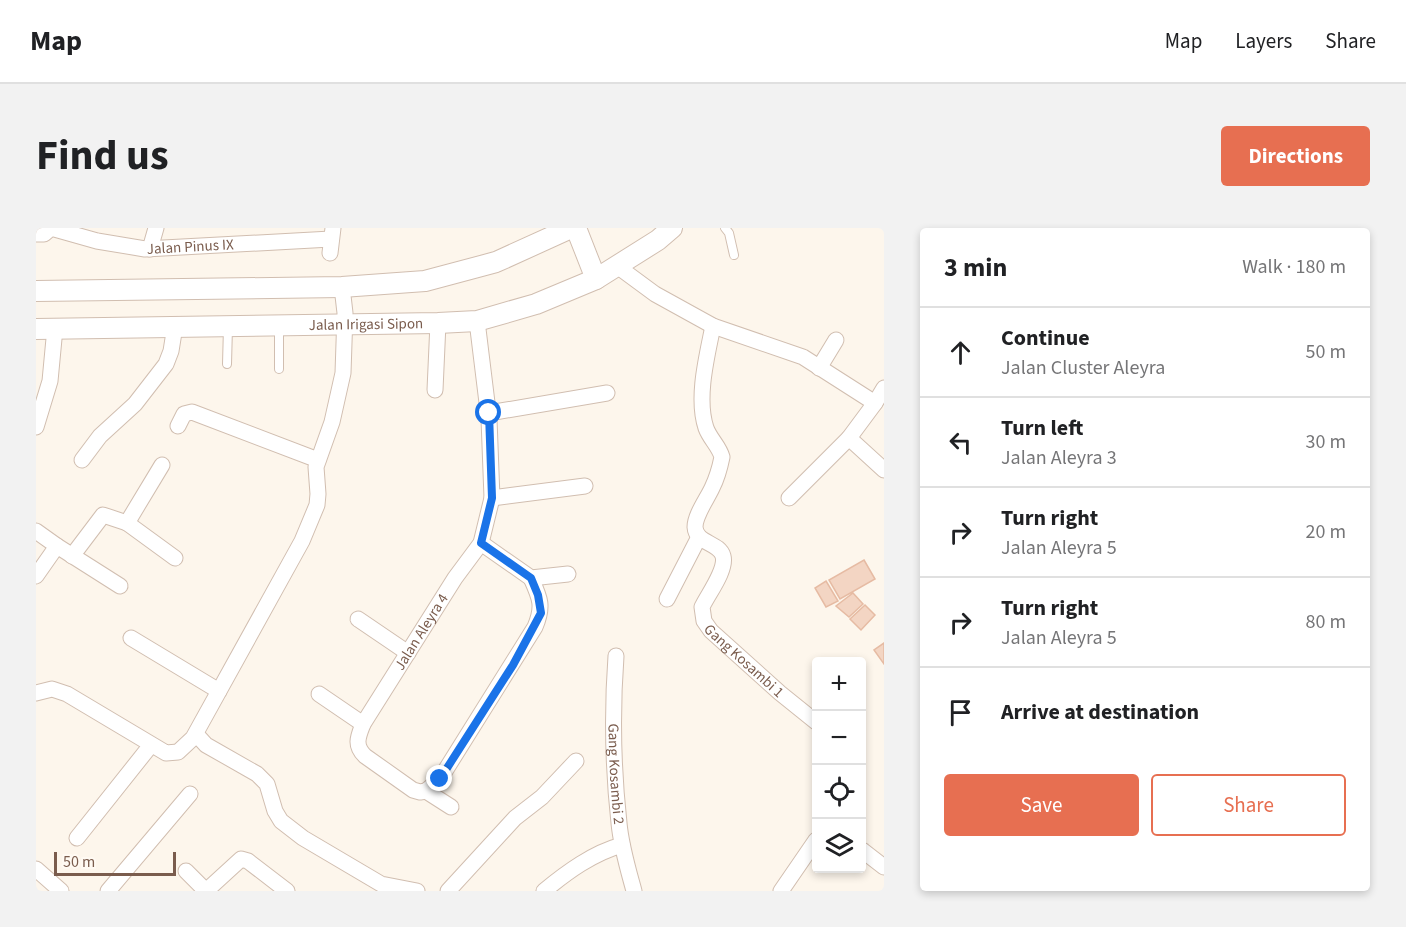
<!DOCTYPE html>
<meta charset="utf-8">
<style>
body{margin:0;font-family:"Source Sans 3",sans-serif;background:#f2f2f2;color:#202124}
.controls{position:absolute;right:18px;bottom:18px;display:grid;overflow:hidden;border-radius:6px;box-shadow:0 3px 9px #0003}
.controls button{width:54px;height:54px;display:grid;place-items:center;padding:0;border:0;border-bottom:2px solid #e0e0e0;background:#fff;color:#202124;font:30px sans-serif}
.scale{position:absolute;left:18px;bottom:15px;width:122px;box-sizing:border-box;padding-left:6px;border:3px solid #7a5c4d;border-top:0;font-size:16px;line-height:21px;white-space:nowrap;color:#7a5c4d;-webkit-text-stroke:4px #fffaf3;paint-order:stroke}
.stop{position:absolute;width:18px;height:18px;margin:-14px;border:4px solid #1a73e8;border-radius:50%;background:#fff}
.stop.end{background:#1a73e8;border-color:#fff;box-shadow:0 2px 6px #0008}
.list{margin:0;padding:0;list-style:none}
h2{display:flex;justify-content:space-between;align-items:center;height:78px;margin:0;padding:0 24px;font-size:26px}
h2 small{font-size:20px;font-weight:400;color:#757577}
.list li{display:grid;grid-template-columns:39px 1fr auto;gap:18px;align-items:center;box-sizing:border-box;height:90px;padding:0 24px;border-top:2px solid #e0e0e0}
.list b{display:block;font-size:22px;white-space:nowrap}
.list p{margin:0;font-size:20px;white-space:nowrap;color:#757577}
.list em{font-size:20px;font-style:normal;color:#757577}
.actions{display:flex;gap:12px;padding:18px 24px}
.actions a{flex:1;padding:14px 0;border:2px solid #e76f51;border-radius:6px;text-align:center;font-size:21px;color:#e76f51}
.actions .main{background:#e76f51;color:#fff}
.icon{flex:none;width:33px;height:33px;fill:none;stroke:currentColor;stroke-width:2;stroke-linecap:round;stroke-linejoin:round}
.map{position:relative;flex:none;width:848px;height:663px;overflow:hidden;border-radius:6px}
header{display:flex;align-items:center;gap:36px;box-sizing:border-box;height:84px;padding:0 30px;background:#fff;border-bottom:2px solid #e0e0e0}
header strong{font-size:28px}
nav{display:flex;gap:33px;margin-inline-start:auto;font-size:21px}
.intro{display:flex;align-items:center;justify-content:space-between;box-sizing:border-box;height:144px;padding:0 36px}
h1{margin:0;font-size:42px}
.button{padding:15px 27px;border-radius:6px;background:#e76f51;color:#fff;font-size:21px;font-weight:700}
main{display:flex;gap:36px;padding:0 36px}
aside{flex:1;background:#fff;border-radius:6px;box-shadow:0 3px 9px #0003}
.map>svg:first-child{display:block}
</style>
<header>
<strong>Map</strong>
<nav><a>Map</a><a>Layers</a><a>Share</a></nav>
</header>
<div class="intro"><h1>Find us</h1><a class="button">Directions</a></div>
<main>
<div class="map">
<svg width="848" height="663" viewBox="0 0 848 663">
<rect width="100%" height="100%" fill="#fdf6ec"/>
<path fill="#f3d5c3" stroke="#e6bba3" stroke-width="1.5" d="M828,332L839,351L804,371L793,352Z
M790,353L802,373L790,379L779,360Z
M817,365L827,376L813,389L800,378Z
M829,377L839,387L825,402L814,391Z
M848,415V436L838,422Z"/>
<g fill="none" stroke-linecap="round" stroke-linejoin="round">
<defs>
<path id="service" d="M689,0L693,5L698,27
M191,136L192,99
M243,141V98"/>
<g id="minor">
<path id="s1" d="M0,6H8L15,0L61,13L109,21L295,11"/>
<path d="M114,21L120,0"/>
<path d="M294,25L297,0"/>
<path d="M581,38L619,66L677,98L767,129L839,175"/>
<path id="s2" d="M677,98C671,128 660,170 670,200C674,211 683,218 686,229C684,239 681,250 676,260C671,271 659,287 659,299C660,316 683,314 687,328C691,342 672,366 666,379L668,393L675,403L744,465L780,494"/>
<path d="M783,140L800,112"/>
<path d="M848,160L839,175L813,210L848,242"/>
<path d="M399,162L402,95"/>
<path d="M453,185L571,165"/>
<path d="M142,198L148,186L156,184L282,232"/>
<path d="M0,199L14,153L19,100"/>
<path d="M46,232L64,208L99,176L130,136L135,123L139,98"/>
<path d="M456,270L549,258"/>
<path d="M753,270L813,210"/>
<path d="M91,295L126,237"/>
<path d="M0,303L21,318L0,348"/>
<path d="M445,315L495,350L532,346"/>
<path d="M21,318L84,358"/>
<path d="M36,328L67,287L91,295L139,330"/>
<path d="M631,371L663,309"/>
<path d="M322,391L372,425"/>
<path d="M95,410L183,463"/>
<path id="s3" d="M580,428C576,482 577,540 583,595C585,618 592,641 598,663"/>
<path d="M0,465L16,461L31,466L130,525L142,524L157,510L266,313L281,277L282,266L280,239L296,194L307,145L309,85L306,59"/>
<path d="M283,466L327,496"/>
<path d="M160,506L170,517L221,546L231,556L239,583L245,593L267,610L345,656L381,663"/>
<path id="s4" d="M390,563L384,564L377,562L329,528C318,517 322,509 327,496L419,350L445,315L456,270L453,191L441,93"/>
<path d="M390,563L404,551L499,399C508,378 504,370 495,350"/>
<path d="M390,563L415,579"/>
<path d="M41,610L115,517"/>
<path d="M826,622L848,639"/>
<path d="M0,641L25,663"/>
<path d="M150,643L170,663"/>
<path d="M72,663L154,566"/>
<path d="M170,663L205,631L212,633L251,663"/>
<path d="M412,663L479,590L506,569L540,533"/>
<path d="M508,663C531,644 557,625 586,617"/>
<path d="M745,663L780,612"/>
</g>
<g id="tertiary">
<path d="M540,0L560,51"/>
<path d="M0,63L306,59L389,53L460,34L535,0"/>
<path id="s5" d="M0,101L402,95L441,93L500,76L560,51L622,12L636,0"/>
</g>
</defs>
<use href="#service" stroke="#d1beb0" stroke-width="10"/>
<use href="#minor" stroke="#d1beb0" stroke-width="17"/>
<use href="#tertiary" stroke="#d1beb0" stroke-width="22"/>
<use href="#service" stroke="#fff" stroke-width="8"/>
<use href="#minor" stroke="#fff" stroke-width="15"/>
<use href="#tertiary" stroke="#fff" stroke-width="20"/>
</g>
<g fill="none" stroke-linecap="round" stroke-linejoin="round">
<path stroke="#1a73e8" stroke-width="8" d="M404,551L477,437L505,385L502,367L495,350L445,315L456,270L453,185"/>
</g>
<g text-anchor="middle" stroke-width="5" stroke-linejoin="round" paint-order="stroke">
<g font-size="15" fill="#7a5c4d" stroke="#fffaf3">
<text dy="5" stroke="none"><textPath href="#s1" startOffset="159">Jalan Pinus IX</textPath></text>
<text dy="5" stroke="none"><textPath href="#s5" startOffset="330">Jalan Irigasi Sipon</textPath></text>
<text dy="5" stroke="none"><textPath href="#s4" startOffset="216">Jalan Aleyra 4</textPath></text>
<text dy="5" stroke="none"><textPath href="#s2" startOffset="381">Gang Kosambi 1</textPath></text>
<text dy="5" stroke="none"><textPath href="#s3" startOffset="118">Gang Kosambi 2</textPath></text>
</g>
</g>
</svg>
<div class="controls">
<button>+</button>
<button>−</button>
<button><svg class="icon" aria-label="locate" viewBox="0 0 24 24"><circle cx="12" cy="12" r="6"/><path d="M12 2v4M12 18v4M2 12h4M18 12h4"/></svg></button>
<button><svg class="icon" aria-label="layers" viewBox="0 0 24 24"><path d="M12 4l9 5-9 5-9-5zM3 14l9 5 9-5"/></svg></button>
</div>
<div class="scale">50 m</div>
<div class="stop" style="left:453px;top:185px"></div>
<div class="stop end" style="left:404px;top:551px"></div>
</div>
<aside>
<h2>3 min<small>Walk · 180 m</small></h2>
<ul class="list">
<li><svg class="icon" aria-label="ahead" viewBox="0 0 24 24"><path d="M12 20V5M6 11l6-6 6 6"/></svg><div><b>Continue</b><p>Jalan Cluster Aleyra</p></div><em>50 m</em></li>
<li><svg class="icon" aria-label="left" viewBox="0 0 24 24"><path d="M17 20v-9H6M10 6l-5 5 5 5"/></svg><div><b>Turn left</b><p>Jalan Aleyra 3</p></div><em>30 m</em></li>
<li><svg class="icon" aria-label="right" viewBox="0 0 24 24"><path d="M7 20v-9h11M14 6l5 5-5 5"/></svg><div><b>Turn right</b><p>Jalan Aleyra 5</p></div><em>20 m</em></li>
<li><svg class="icon" aria-label="right" viewBox="0 0 24 24"><path d="M7 20v-9h11M14 6l5 5-5 5"/></svg><div><b>Turn right</b><p>Jalan Aleyra 5</p></div><em>80 m</em></li>
<li><svg class="icon" aria-label="arrive" viewBox="0 0 24 24"><path d="M6 21V4h12l-3 4 3 4H6"/></svg><div><b>Arrive at destination</b></div></li>
</ul>
<div class="actions"><a class="main">Save</a><a>Share</a></div>
</aside>
</main>
